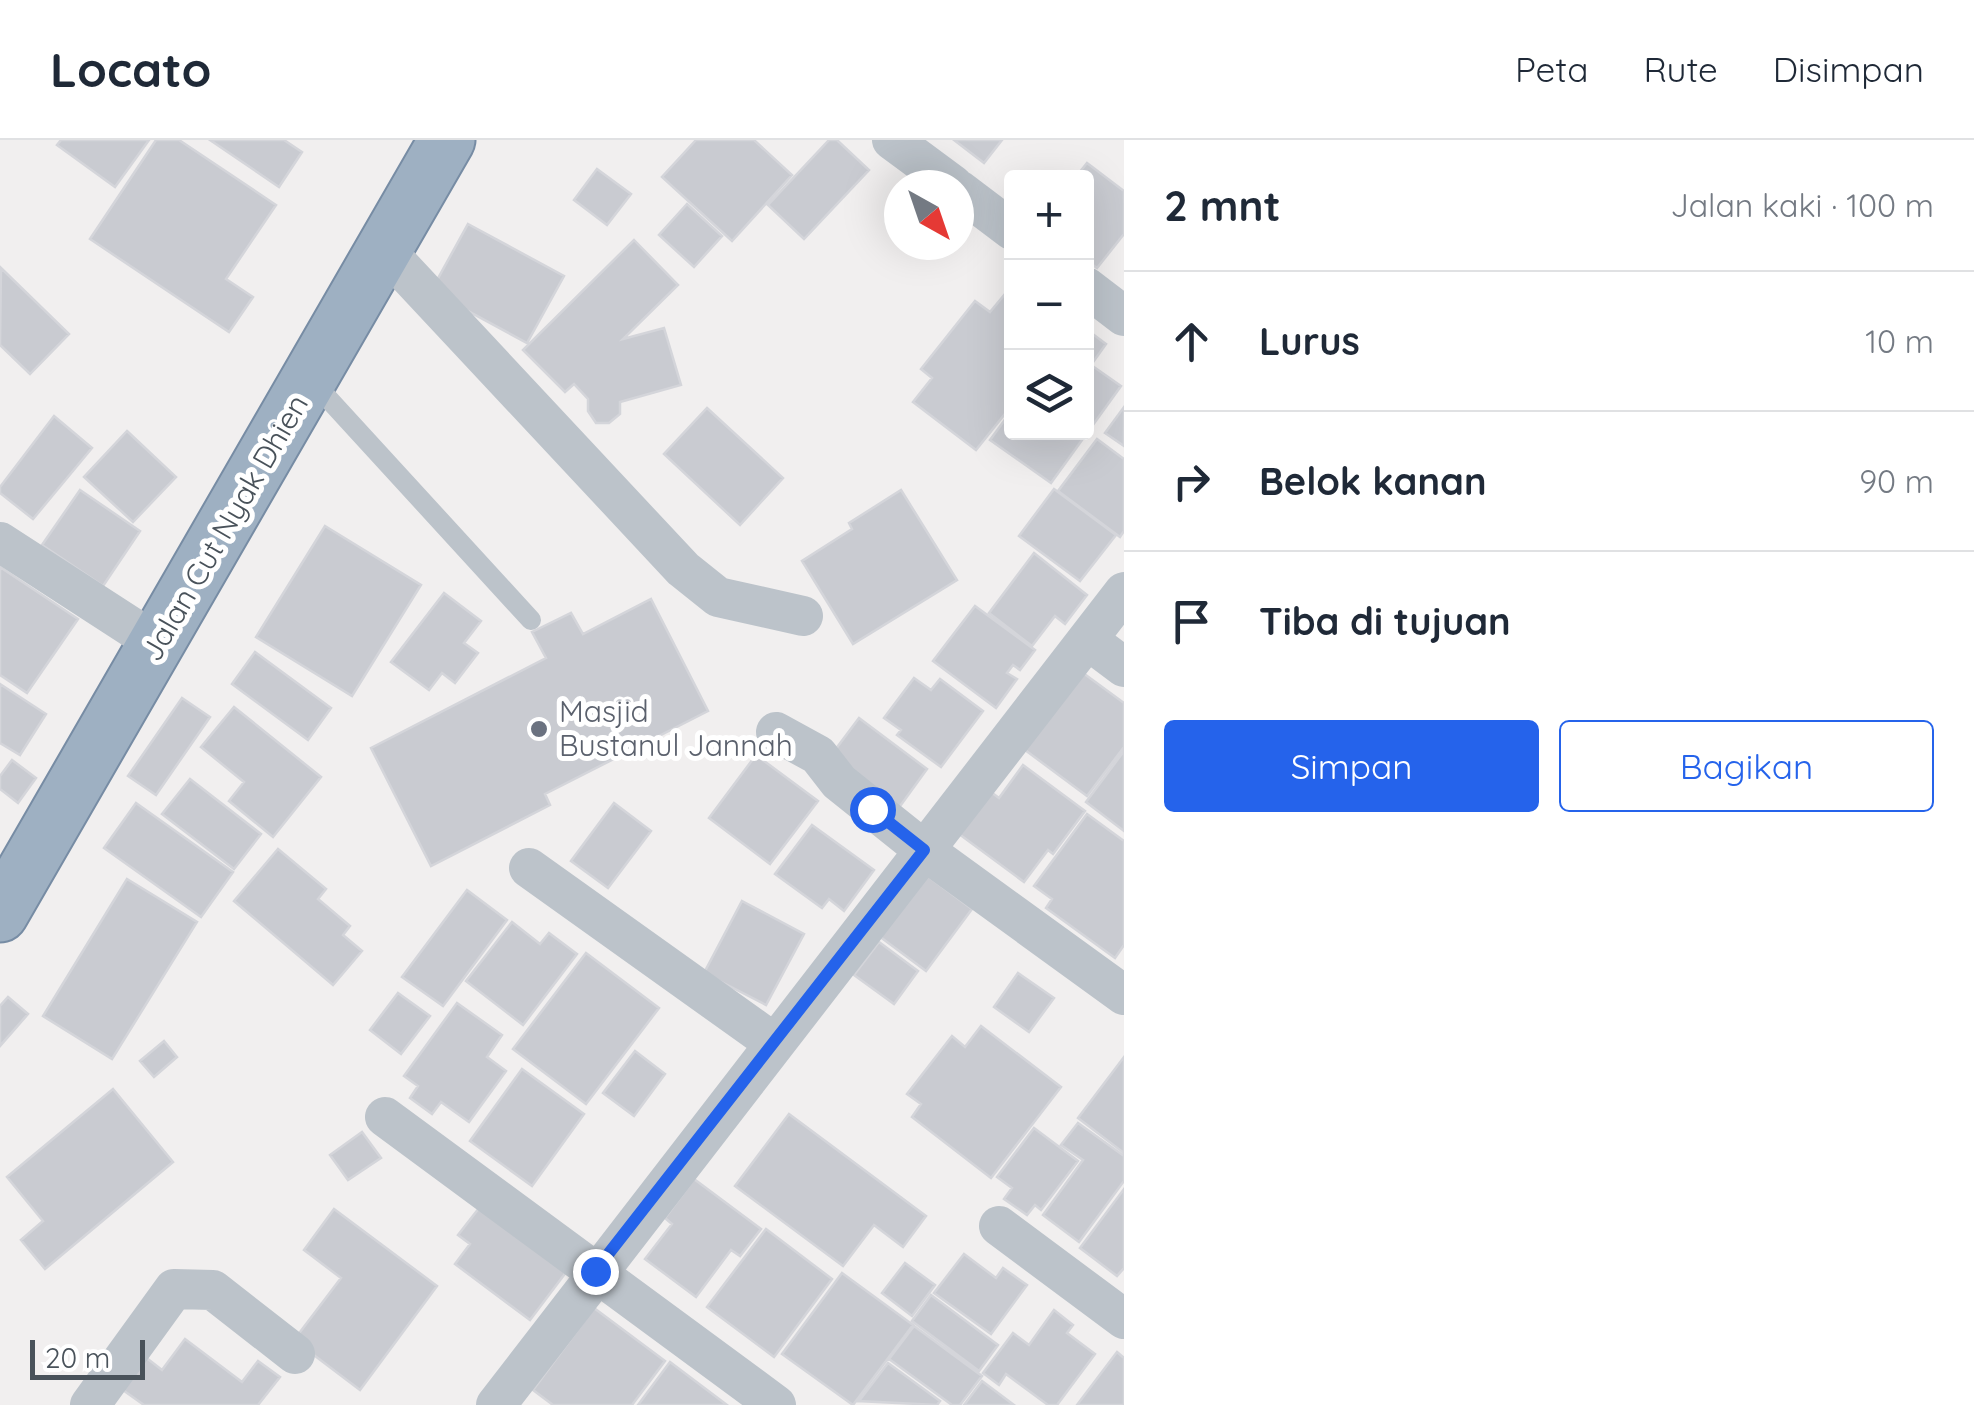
<!DOCTYPE html>
<html lang="id">
<meta charset="utf-8">
<style>
body{margin:0;font-family:Quicksand,sans-serif;background:#f2f2f3;color:#1f2937}
.controls{position:absolute;right:30px;top:30px;display:grid;overflow:hidden;border-radius:10px;box-shadow:0 10px 40px #0002}
.controls button{width:90px;height:90px;display:grid;place-items:center;padding:0;border:0;border-bottom:2px solid #e0e1e3;background:#fff;color:#1f2937;font:50px sans-serif}
.compass{position:absolute;left:884px;top:30px;width:90px;height:90px;border-radius:50%;background:#fff;box-shadow:0 10px 40px #0002;rotate:140deg}
.scale{position:absolute;left:30px;bottom:25px;width:115px;box-sizing:border-box;padding-left:10px;border:5px solid #49525a;border-top:0;font-size:28px;line-height:35px;white-space:nowrap;color:#49525a;-webkit-text-stroke:8px #fff;paint-order:stroke}
.stop{position:absolute;width:30px;height:30px;margin:-22px;border:8px solid #2563eb;border-radius:50%;background:#fff}
.stop.end{background:#2563eb;border-color:#fff;box-shadow:0 2px 10px #0008}
.list{margin:0;padding:0;list-style:none}
h2{display:flex;justify-content:space-between;align-items:center;height:130px;margin:0;padding:0 40px;font-size:42px}
h2 small{font-size:32px;font-weight:400;color:#747a83}
.list li{display:grid;grid-template-columns:65px 1fr auto;gap:30px;align-items:center;box-sizing:border-box;height:140px;padding:0 40px;border-top:2px solid #e0e1e3}
.list b{display:block;font-size:38px;white-space:nowrap}
.list em{font-size:32px;font-style:normal;color:#747a83}
.actions{display:flex;gap:20px;padding:30px 40px}
.actions a{flex:1;padding:22px 0;border:2px solid #2563eb;border-radius:10px;text-align:center;font-size:35px;color:#2563eb}
.actions .main{background:#2563eb;color:#fff}
.icon{flex:none;width:55px;height:55px;fill:none;stroke:currentColor;stroke-width:2;stroke-linecap:round;stroke-linejoin:round}
.map{position:relative;flex:none;width:1124px;height:1265px;overflow:hidden}
header{display:flex;align-items:center;gap:60px;box-sizing:border-box;height:140px;padding:0 50px;background:#fff;border-bottom:2px solid #e0e1e3}
header strong{font-size:48px}
nav{display:flex;gap:55px;margin-inline-start:auto;font-size:35px}
main{display:flex}
aside{flex:1;background:#fff}
.map>svg:first-child{display:block}
</style>
<header>
<strong>Locato</strong>
<nav><a>Peta</a><a>Rute</a><a>Disimpan</a></nav>
</header>
<main>
<div class="map">
<svg width="1124" height="1265" viewBox="0 0 1124 1265">
<rect width="100%" height="100%" fill="#f1efef"/>
<path fill="#c9cbd1" stroke="#d4d5da" stroke-width="2.5" d="M61,0H149L115,47L57,5Z
M156,0H179L276,65L226,139L253,157L229,192L90,99Z
M210,0H284L302,12L279,47Z
M696,0H754L792,35L732,101L662,37Z
M829,0H837L869,30L804,99L768,65Z
M954,0H1002L984,23Z
M1087,23L1124,51V94L1097,128L1086,120V38H1075Z
M597,29L631,54L607,85L574,60Z
M687,64L722,96L694,127L659,95Z
M468,84L564,136L527,203L431,151Z
M634,100L678,145L623,199L664,188L681,245L620,262V274L609,283H596L588,271V259L574,244L565,252L523,210Z
M1,128L69,194L30,234L0,205Z
M1005,154L1012,159V265L976,310L913,262L932,238L921,229L975,161L990,172Z
M1086,189L1106,204L1091,225L1121,246L1051,343L990,300L1012,270V292H1086Z
M1124,267V306L1105,293Z
M707,268L783,338L740,385L664,314Z
M54,276L92,308L33,379L0,353V347Z
M127,291L176,337L133,382L84,337Z
M1097,299L1124,319V391L1120,397L1058,351Z
M1054,349L1116,395L1080,441L1019,396Z
M80,350L140,391L103,446L42,405Z
M901,350L957,440L853,504L802,421L852,389L849,383Z
M325,386L421,445L352,556L256,497Z
M1034,413L1087,455L1065,484L1055,476L1032,506L989,473Z
M0,427L78,479L27,553L0,535Z
M444,453L481,481L464,503L478,513L455,543L442,533L429,550L391,522Z
M651,459L708,571L545,654L550,665L431,726L371,608L546,518L532,492L571,473L583,494Z
M975,466L1035,510L1020,530L1013,525L1007,533L1017,539L996,568L933,521Z
M255,512L331,568L308,600L232,544Z
M1079,530L1124,563V607L1087,656L1021,607Z
M914,538L931,550L940,539L983,571L941,627L897,595L901,590L884,578Z
M0,544L46,574L20,615L0,603Z
M182,558L210,577L156,655L128,636Z
M234,567L321,637L273,697L229,661L244,642L201,607Z
M859,578L927,629L898,669L829,618Z
M1124,611V691L1086,662Z
M756,615L818,661L770,724L709,678Z
M12,620L36,638L18,663L0,649V636Z
M1023,625L1085,671L1053,714L1048,710L1024,742L955,691L987,649L999,658Z
M190,639L261,694L234,729L162,674Z
M136,663L233,732L201,777L104,708Z
M614,663L651,691L608,748L571,721Z
M1087,674L1124,701V805L1115,818L1046,768L1052,759L1034,746Z
M812,685L874,730L844,771L829,759L822,768L775,734Z
M278,709L326,749L318,759L350,786L343,795L362,811L333,845L234,761Z
M925,734L972,769L926,831L879,796Z
M127,739L197,782L112,919L43,876Z
M467,750L507,780L443,866L402,837Z
M742,761L804,794L766,865L704,833Z
M512,782L540,804L549,793L577,814L523,885L466,841Z
M879,802L918,831L894,864L854,835Z
M586,813L659,868L586,964L513,909Z
M1018,833L1054,858L1029,892L994,867Z
M398,853L430,876L401,914L370,890Z
M8,857L28,874L0,906V866Z
M457,863L502,895L487,917L506,931L469,982L441,962L432,974L410,958L418,946L404,936Z
M981,886L1061,947L991,1038L912,977L921,964L907,954L952,896L965,907Z
M164,901L177,917L154,937L140,921Z
M635,911L665,934L634,976L603,953Z
M1124,917V1013L1078,978Z
M522,929L584,974L532,1046L470,1001Z
M113,949L173,1022L45,1129L21,1100L43,1081L7,1037Z
M789,974L926,1076L903,1107L874,1085L843,1126L735,1046Z
M1078,983L1124,1016V1041L1079,1102L1043,1075L1083,1020L1061,1005Z
M1034,988L1078,1021L1041,1070L1035,1065L1027,1075L1004,1059L1012,1048L997,1037Z
M362,992L381,1018L348,1040L330,1015Z
M694,1039L761,1089L740,1116L731,1110L696,1157L645,1119L672,1084L665,1078Z
M1124,1049V1128L1117,1136L1080,1108Z
M483,1063L570,1127L530,1180L455,1124L470,1104L458,1095Z
M334,1069L437,1146L360,1250L294,1200L341,1138L304,1110Z
M766,1089L832,1139L774,1217L707,1167Z
M964,1114L996,1138L1003,1128L1027,1145L991,1194L934,1153Z
M905,1123L935,1145L912,1176L882,1153Z
M842,1133L913,1185L853,1265L782,1214Z
M931,1155L998,1205L979,1231L912,1181Z
M594,1168L665,1221L632,1265H553L533,1250Z
M1054,1170L1073,1185L1067,1193L1095,1214L1057,1265H1048L1006,1234L999,1245L983,1233L1013,1193L1029,1205Z
M914,1186L982,1236L960,1265H952L889,1219Z
M185,1199L242,1242L258,1221L280,1237L258,1265H144L120,1248L144,1216L162,1230Z
M1117,1212L1124,1218V1265H1077Z
M670,1222L727,1265H638Z
M888,1223L940,1261L937,1265L859,1261Z
M982,1241L1014,1265H964Z"/>
<g fill="none" stroke-linecap="round" stroke-linejoin="round">
<defs>
<path id="trunk" d="M0,774L447,0"/>
</defs>
<use href="#trunk" stroke="#778ca4" stroke-width="59"/>
<path stroke="#bcc3ca" stroke-width="20" d="M313,242L531,480"/>
<path stroke="#bcc3ca" stroke-width="40" d="M892,0L953,45
M959,50L1012,90
M384,109L683,429L718,457L803,476
M1086,147L1124,176
M0,402L156,503
M1088,500L1124,527
M776,592L818,615L839,642L924,710L1124,855
M529,728L774,903
M385,977L776,1265
M999,1086L1124,1179
M90,1265L174,1149L213,1150L295,1214
M496,1265L1124,452"/>
<use href="#trunk" stroke="#9eb0c2" stroke-width="55"/>
</g>
<g fill="none" stroke-linecap="round" stroke-linejoin="round">
<path stroke="#2563eb" stroke-width="12" d="M595,1131L924,710L872,669"/>
</g>
<circle fill="#6b7280" stroke="#fff" stroke-width="4" cx="539" cy="589" r="10"/>
<g text-anchor="middle" stroke-width="10" stroke-linejoin="round" paint-order="stroke">
<g font-size="30" fill="#49525a" stroke="#fff">
<text transform="translate(225 388) rotate(-60)" y="10">Jalan Cut Nyak Dhien</text>
</g>
<g font-size="30" fill="#5b616d" stroke="#fff" text-anchor="start">
<text x="559" y="582">Masjid<tspan x="559" dy="34">Bustanul Jannah</tspan></text>
</g>
</g>
</svg>
<div class="controls">
<button>+</button>
<button>−</button>
<button><svg class="icon" aria-label="layers" viewBox="0 0 24 24"><path d="M12 4l9 5-9 5-9-5zM3 14l9 5 9-5"/></svg></button>
</div>
<svg class="compass" viewBox="-18 -18 36 36"><path d="M0-13l5 13h-10z" fill="#e53935"/><path d="M0 13l5-13h-10z" fill="#747a83"/></svg>
<div class="scale">20 m</div>
<div class="stop" style="left:872px;top:669px"></div>
<div class="stop end" style="left:595px;top:1131px"></div>
</div>
<aside>
<h2>2 mnt<small>Jalan kaki · 100 m</small></h2>
<ul class="list">
<li><svg class="icon" aria-label="ahead" viewBox="0 0 24 24"><path d="M12 20V5M6 11l6-6 6 6"/></svg><div><b>Lurus</b></div><em>10 m</em></li>
<li><svg class="icon" aria-label="right" viewBox="0 0 24 24"><path d="M7 20v-9h11M14 6l5 5-5 5"/></svg><div><b>Belok kanan</b></div><em>90 m</em></li>
<li><svg class="icon" aria-label="arrive" viewBox="0 0 24 24"><path d="M6 21V4h12l-3 4 3 4H6"/></svg><div><b>Tiba di tujuan</b></div></li>
</ul>
<div class="actions"><a class="main">Simpan</a><a>Bagikan</a></div>
</aside>
</main>
